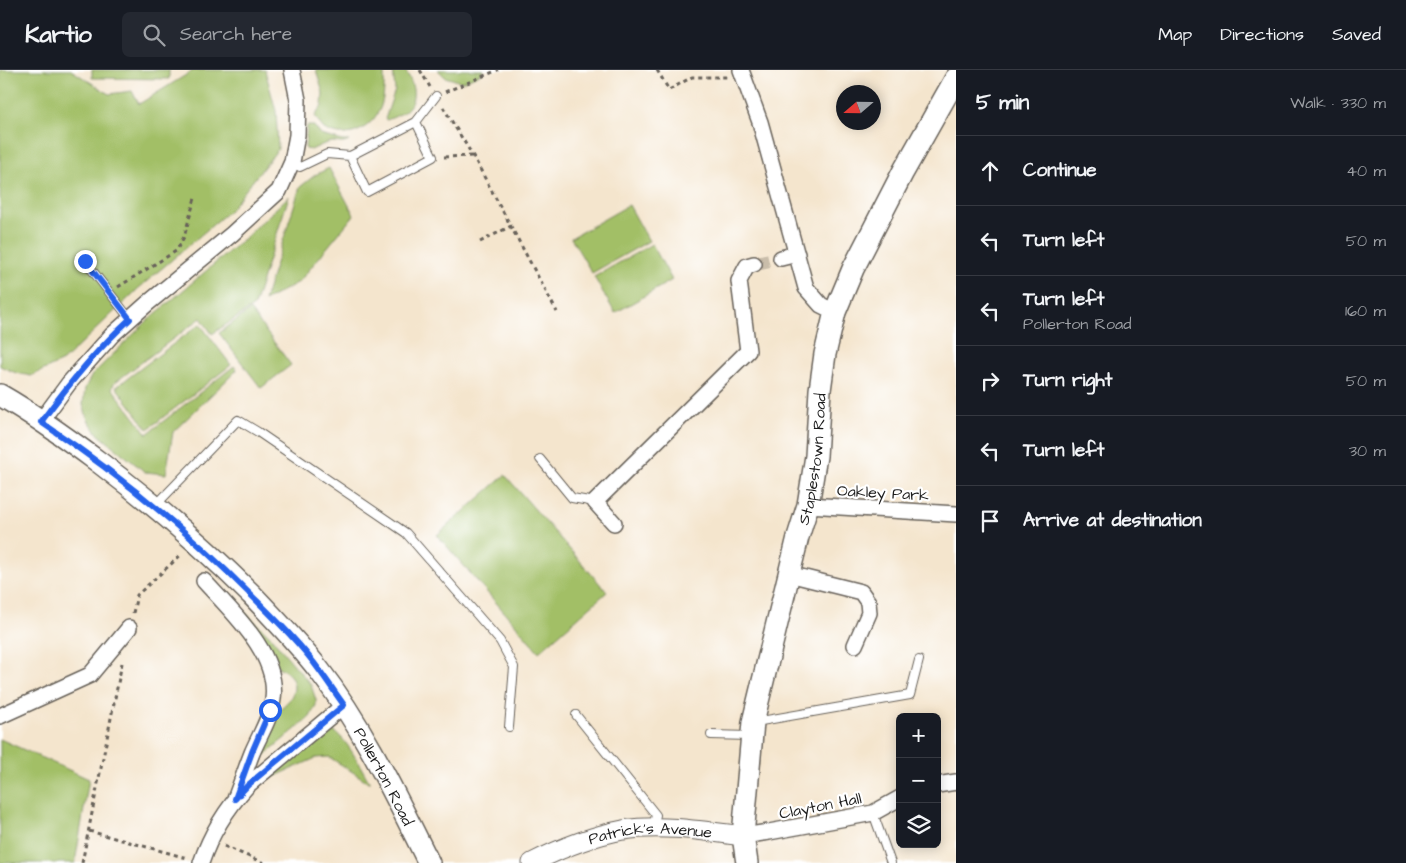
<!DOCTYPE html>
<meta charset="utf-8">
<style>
body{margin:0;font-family:"Architects Daughter",sans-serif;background:#242831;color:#f1f3f6}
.controls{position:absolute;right:15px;bottom:15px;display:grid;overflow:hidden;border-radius:8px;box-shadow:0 2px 12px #0003}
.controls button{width:45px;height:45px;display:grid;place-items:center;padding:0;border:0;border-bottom:1px solid #363941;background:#171b24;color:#f1f3f6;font:25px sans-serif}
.compass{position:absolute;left:836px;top:15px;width:45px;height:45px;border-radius:50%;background:#171b24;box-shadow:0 2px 12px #0003;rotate:250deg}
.stop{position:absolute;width:15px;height:15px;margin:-11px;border:4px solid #2563eb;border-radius:50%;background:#fff}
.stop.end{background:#2563eb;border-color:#fff;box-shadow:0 1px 5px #0008}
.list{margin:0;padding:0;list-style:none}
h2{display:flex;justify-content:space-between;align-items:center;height:65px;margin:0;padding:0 20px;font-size:21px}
h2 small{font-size:16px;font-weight:400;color:#9ea1a6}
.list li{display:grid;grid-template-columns:32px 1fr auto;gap:15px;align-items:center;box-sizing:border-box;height:70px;padding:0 20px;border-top:1px solid #363941}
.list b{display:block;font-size:19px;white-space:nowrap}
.list p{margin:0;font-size:16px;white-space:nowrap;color:#9ea1a6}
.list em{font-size:16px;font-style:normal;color:#9ea1a6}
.icon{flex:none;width:28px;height:28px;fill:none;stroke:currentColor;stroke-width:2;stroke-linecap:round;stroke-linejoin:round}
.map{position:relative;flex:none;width:956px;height:793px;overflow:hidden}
header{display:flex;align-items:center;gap:30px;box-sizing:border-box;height:70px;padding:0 25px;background:#171b24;border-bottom:1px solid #363941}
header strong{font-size:24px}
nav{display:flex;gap:28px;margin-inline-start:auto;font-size:18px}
.search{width:350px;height:45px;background:#242831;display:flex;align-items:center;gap:12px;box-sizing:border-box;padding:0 18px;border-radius:8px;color:#9ea1a6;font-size:19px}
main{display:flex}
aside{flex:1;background:#171b24}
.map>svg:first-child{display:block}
</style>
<header>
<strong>Kartio</strong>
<div class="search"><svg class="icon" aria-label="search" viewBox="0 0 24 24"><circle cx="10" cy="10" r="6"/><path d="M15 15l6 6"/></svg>Search here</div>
<nav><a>Map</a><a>Directions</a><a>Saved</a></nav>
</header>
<main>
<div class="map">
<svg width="956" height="793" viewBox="0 0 956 793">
<rect width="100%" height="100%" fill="#fff"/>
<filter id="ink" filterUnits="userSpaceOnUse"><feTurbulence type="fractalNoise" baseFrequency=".02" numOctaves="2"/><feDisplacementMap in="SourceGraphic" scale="10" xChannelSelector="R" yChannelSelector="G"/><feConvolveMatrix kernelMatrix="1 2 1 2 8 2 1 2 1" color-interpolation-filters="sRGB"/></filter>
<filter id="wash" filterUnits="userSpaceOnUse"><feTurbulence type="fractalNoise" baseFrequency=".0096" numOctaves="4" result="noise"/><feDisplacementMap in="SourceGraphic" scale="20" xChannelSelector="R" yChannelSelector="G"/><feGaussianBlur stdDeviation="1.12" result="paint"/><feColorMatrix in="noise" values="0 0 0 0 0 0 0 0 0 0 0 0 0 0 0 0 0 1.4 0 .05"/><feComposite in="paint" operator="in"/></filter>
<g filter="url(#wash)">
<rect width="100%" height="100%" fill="#f4e5cd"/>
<path fill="#a2bf66" stroke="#5f6e41" d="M0,0H71L109,24L132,21L139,34L194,0H265L276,41L278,79L229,141L139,218L63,291L31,306L16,303L0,296Z
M92,0H169V9L92,8Z
M316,0H362L376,2L384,1C384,13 385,24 381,36C375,53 358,66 339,64C333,63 329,62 324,59C320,55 318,50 315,46L322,36L323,23Z
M393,0H405C412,10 418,27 408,38C403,44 394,47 387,50L385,49L395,20Z
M438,0H483L482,3L462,12L445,7Z
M307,56H314L321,65L343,71H349C342,75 339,72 332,72C324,73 318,77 311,80L306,79L305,77Z
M329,98L354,145L299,212L264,231L300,117L315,105Z
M289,126L254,236L212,264L201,248L114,313L112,318L147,364L234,296L237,300L173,362L166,404L145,402L99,365L88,350L83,335L85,318L92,305L147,251L246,167Z
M629,135L649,171L592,203L571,168Z
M652,174L672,210L615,243L594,207Z
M250,240L291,295L261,318L219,263Z
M200,254L231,295L148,359L116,317Z
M505,405L607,522L539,582L437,465Z
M210,509L271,567L311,615L316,630V635L310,647L256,692L276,641C297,629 302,608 278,597Z
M328,659C345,662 361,699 370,713L329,687L316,688L271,708V703L318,663Z
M0,669L89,709L75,793H0Z"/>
</g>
<g filter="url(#ink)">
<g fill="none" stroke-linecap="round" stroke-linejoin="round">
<path stroke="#c9bdaa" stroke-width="15" stroke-dasharray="15 8" stroke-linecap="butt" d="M754,194L781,188"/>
<defs>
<path id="service" d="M416,52L436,26
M292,92L300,97L327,84L350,86L416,52L433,87L367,122L350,86
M85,191L130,249
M540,389L572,428L595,432
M155,436L238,350L258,362L406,463L500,571L514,597L509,657
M576,645L656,745L653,758
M755,652L910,625L919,590
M711,665L750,666
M873,743L891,793"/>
<path id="minor" d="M741,0L760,52L806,218L821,235L835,242
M781,188L797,184
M41,351L69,313L112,265L148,233L232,164L279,121L292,92L297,65L298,30L292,0
M808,435L956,444
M614,453L595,432L748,281L739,211L747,196L754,194
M789,504L861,522L868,532L869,543L855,575
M204,511C232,542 279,584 273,629C271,648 259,666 252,683C246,698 241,714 235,729
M0,646L90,605L129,558
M937,715L956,712
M743,766L769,762L873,743L900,728
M201,793C211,763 227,738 248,715L344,635"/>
<g id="tertiary">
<path id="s1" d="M532,793C561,778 591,766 623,760C662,754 704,761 743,766"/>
</g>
<g id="secondary">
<path id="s2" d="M0,325C35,345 68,369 100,393C154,434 203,476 251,524C274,548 298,573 319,600C364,658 396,727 429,793"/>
<path id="s3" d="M747,793L743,766L753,652L798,467L808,435L816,386L820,320L825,284L835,242L853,199L903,102L956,8"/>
</g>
</defs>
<use href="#service" stroke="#68625a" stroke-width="10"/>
<use href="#minor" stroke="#68625a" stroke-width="18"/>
<use href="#tertiary" stroke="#68625a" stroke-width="21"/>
<use href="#secondary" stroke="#68625a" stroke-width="24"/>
<path stroke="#68625a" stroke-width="3" stroke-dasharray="4 4" stroke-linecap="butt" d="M420,0L430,17
M657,0L669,20L692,7H727
M445,22L498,0
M443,37L473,86L557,242
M444,87L473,86
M480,172L511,156
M118,217L176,181L184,167L195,128
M133,543L137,525L182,484
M89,761L187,788
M224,776L264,793
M82,793L122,593"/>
<use href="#service" stroke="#fff" stroke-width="8"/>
<use href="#minor" stroke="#fff" stroke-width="15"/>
<use href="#tertiary" stroke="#fff" stroke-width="19"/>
<use href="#secondary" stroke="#fff" stroke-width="21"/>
</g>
</g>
<g fill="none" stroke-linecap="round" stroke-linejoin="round" filter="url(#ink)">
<path stroke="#2563eb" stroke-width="6" d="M85,191L130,249C96,280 68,315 41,352C117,403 187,460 251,525C275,549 300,573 320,601C328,612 336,624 344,635L248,715L235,729L252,682L270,640"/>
</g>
<g text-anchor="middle" stroke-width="4.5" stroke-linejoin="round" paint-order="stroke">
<g font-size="16" fill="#1c1c1c" stroke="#fff">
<text dy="6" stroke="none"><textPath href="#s3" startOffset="412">Staplestown Road</textPath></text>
<text transform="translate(883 422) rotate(3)" y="6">Oakley Park</text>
<text dy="6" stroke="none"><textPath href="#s2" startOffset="548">Pollerton Road</textPath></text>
<text transform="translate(820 735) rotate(-11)" y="6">Clayton Hall</text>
<text dy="6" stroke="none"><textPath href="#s1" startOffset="124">Patrick's Avenue</textPath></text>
</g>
</g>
</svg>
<div class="controls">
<button>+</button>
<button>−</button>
<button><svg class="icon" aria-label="layers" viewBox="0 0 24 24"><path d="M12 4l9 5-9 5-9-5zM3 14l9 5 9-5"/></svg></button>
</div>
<svg class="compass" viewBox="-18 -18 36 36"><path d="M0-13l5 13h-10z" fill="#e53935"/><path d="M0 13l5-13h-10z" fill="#9ea1a6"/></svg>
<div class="stop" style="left:270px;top:640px"></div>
<div class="stop end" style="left:85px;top:191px"></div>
</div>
<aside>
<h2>5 min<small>Walk · 330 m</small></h2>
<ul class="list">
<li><svg class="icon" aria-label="ahead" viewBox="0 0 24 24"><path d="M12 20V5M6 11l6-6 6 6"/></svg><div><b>Continue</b></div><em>40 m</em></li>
<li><svg class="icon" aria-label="left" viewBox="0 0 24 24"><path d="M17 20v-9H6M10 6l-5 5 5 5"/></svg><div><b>Turn left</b></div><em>50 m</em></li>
<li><svg class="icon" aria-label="left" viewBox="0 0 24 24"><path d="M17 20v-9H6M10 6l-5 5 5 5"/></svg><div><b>Turn left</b><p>Pollerton Road</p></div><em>160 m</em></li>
<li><svg class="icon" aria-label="right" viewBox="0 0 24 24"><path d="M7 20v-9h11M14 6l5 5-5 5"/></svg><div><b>Turn right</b></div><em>50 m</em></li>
<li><svg class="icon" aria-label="left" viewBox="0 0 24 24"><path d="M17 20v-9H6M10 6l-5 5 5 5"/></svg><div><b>Turn left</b></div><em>30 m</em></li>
<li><svg class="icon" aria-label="arrive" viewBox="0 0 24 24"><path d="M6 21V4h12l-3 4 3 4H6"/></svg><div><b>Arrive at destination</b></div></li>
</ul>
</aside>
</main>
